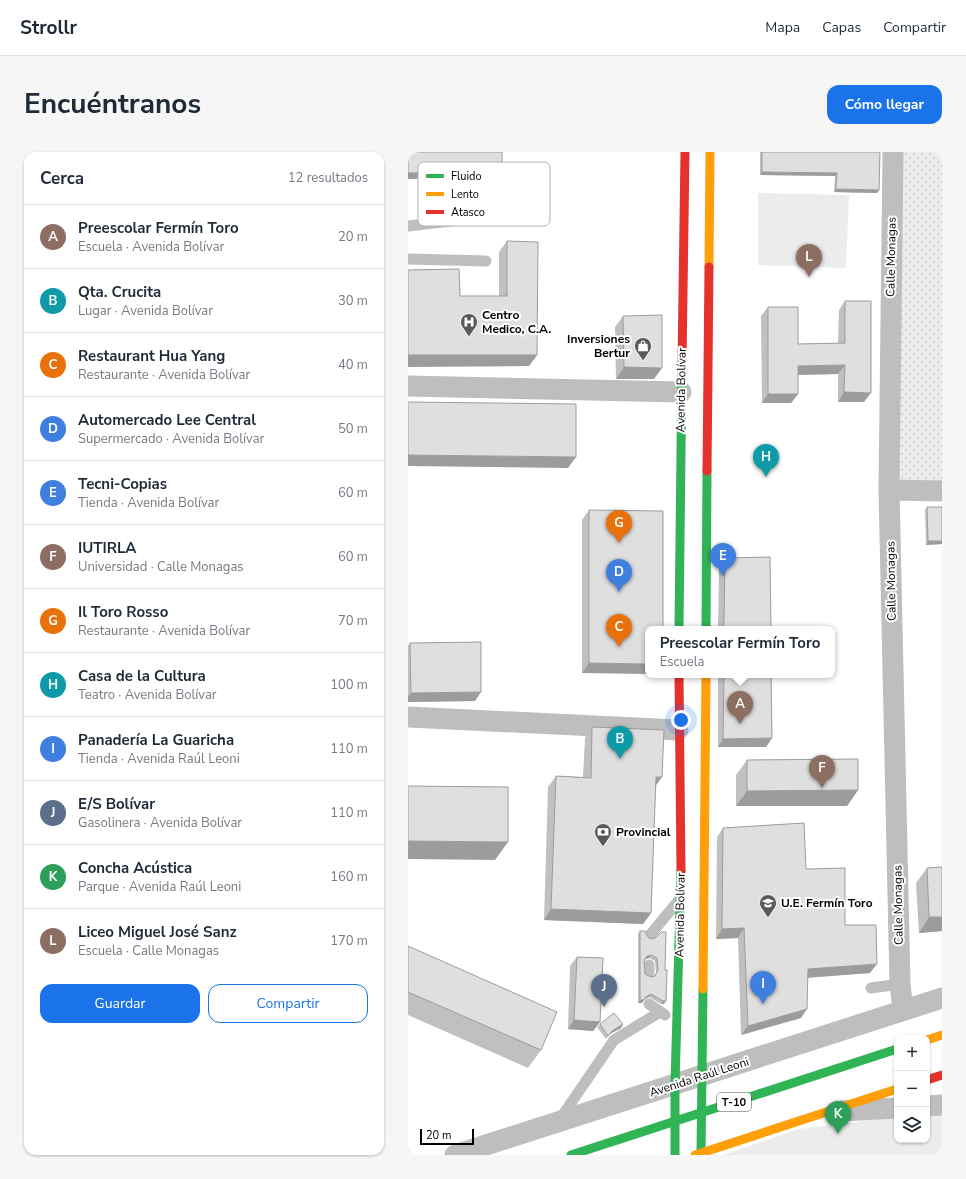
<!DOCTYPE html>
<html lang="es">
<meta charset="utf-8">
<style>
body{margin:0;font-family:"Nunito Sans",sans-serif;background:#f6f6f7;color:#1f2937}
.controls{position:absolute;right:12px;bottom:12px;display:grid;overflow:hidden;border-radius:8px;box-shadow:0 1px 3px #0004}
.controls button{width:36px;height:36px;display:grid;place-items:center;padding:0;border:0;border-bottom:1px solid #e0e1e3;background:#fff;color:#1f2937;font:20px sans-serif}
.scale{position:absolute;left:12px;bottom:10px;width:54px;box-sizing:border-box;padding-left:4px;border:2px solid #000;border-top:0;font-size:11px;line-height:14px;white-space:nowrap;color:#000;-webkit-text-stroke:3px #fff;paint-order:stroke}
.you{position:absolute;left:273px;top:568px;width:14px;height:14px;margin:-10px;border:3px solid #fff;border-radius:50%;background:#1a73e8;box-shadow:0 0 0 6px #1a73e833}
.badge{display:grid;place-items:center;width:26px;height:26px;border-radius:50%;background:#1a73e8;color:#fff;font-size:13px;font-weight:700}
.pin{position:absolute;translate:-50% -33px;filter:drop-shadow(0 1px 2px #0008)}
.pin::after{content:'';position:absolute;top:21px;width:14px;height:12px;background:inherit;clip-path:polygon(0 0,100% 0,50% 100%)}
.popup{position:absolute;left:237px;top:474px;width:190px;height:52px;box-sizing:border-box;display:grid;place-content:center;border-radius:8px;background:#fff;filter:drop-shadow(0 1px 3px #0005);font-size:13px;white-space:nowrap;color:#747a83}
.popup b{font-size:15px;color:#1f2937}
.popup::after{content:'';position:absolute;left:50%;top:100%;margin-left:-8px;border:8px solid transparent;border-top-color:#fff}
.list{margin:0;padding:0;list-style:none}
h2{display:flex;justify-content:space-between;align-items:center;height:52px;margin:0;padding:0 16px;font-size:17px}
h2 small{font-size:13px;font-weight:400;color:#747a83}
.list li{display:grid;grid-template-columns:26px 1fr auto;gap:12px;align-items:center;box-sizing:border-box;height:64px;padding:0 16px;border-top:1px solid #e0e1e3}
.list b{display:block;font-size:15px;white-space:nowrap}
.list p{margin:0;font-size:13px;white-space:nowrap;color:#747a83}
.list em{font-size:13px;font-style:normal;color:#747a83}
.actions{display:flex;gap:8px;padding:12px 16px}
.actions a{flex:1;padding:9px 0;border:1px solid #1a73e8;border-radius:12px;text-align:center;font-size:14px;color:#1a73e8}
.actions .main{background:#1a73e8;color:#fff}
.icon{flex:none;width:22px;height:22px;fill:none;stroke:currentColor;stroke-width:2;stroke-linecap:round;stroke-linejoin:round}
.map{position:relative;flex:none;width:534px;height:1003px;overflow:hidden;border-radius:12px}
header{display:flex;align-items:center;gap:24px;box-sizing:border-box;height:56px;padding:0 20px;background:#fff;border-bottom:1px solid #e0e1e3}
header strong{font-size:19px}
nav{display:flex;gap:22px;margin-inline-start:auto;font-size:14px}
.intro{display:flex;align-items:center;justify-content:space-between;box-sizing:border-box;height:96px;padding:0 24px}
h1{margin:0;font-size:28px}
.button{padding:10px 18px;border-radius:12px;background:#1a73e8;color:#fff;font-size:14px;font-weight:700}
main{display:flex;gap:24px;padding:0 24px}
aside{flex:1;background:#fff;border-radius:12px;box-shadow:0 1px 3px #0004}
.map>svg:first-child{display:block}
</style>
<header>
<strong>Strollr</strong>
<nav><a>Mapa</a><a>Capas</a><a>Compartir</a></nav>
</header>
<div class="intro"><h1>Encuéntranos</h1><a class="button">Cómo llegar</a></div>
<main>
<aside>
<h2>Cerca<small>12 resultados</small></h2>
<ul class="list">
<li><span class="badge" style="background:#8d6e63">A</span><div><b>Preescolar Fermín Toro</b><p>Escuela · Avenida Bolívar</p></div><em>20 m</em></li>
<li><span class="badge" style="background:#0f9aa8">B</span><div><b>Qta. Crucita</b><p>Lugar · Avenida Bolívar</p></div><em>30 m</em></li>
<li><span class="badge" style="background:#e8710a">C</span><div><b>Restaurant Hua Yang</b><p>Restaurante · Avenida Bolívar</p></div><em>40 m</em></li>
<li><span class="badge" style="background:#3f7fe0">D</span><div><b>Automercado Lee Central</b><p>Supermercado · Avenida Bolívar</p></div><em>50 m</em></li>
<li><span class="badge" style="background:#3f7fe0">E</span><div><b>Tecni-Copias</b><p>Tienda · Avenida Bolívar</p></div><em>60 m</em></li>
<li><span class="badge" style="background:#8d6e63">F</span><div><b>IUTIRLA</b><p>Universidad · Calle Monagas</p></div><em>60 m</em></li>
<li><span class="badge" style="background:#e8710a">G</span><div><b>Il Toro Rosso</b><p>Restaurante · Avenida Bolívar</p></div><em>70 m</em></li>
<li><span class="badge" style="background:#0f9aa8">H</span><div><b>Casa de la Cultura</b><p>Teatro · Avenida Bolívar</p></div><em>100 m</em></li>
<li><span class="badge" style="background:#3f7fe0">I</span><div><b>Panadería La Guaricha</b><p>Tienda · Avenida Raúl Leoni</p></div><em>110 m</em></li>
<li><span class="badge" style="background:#5c6f8a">J</span><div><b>E/S Bolívar</b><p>Gasolinera · Avenida Bolívar</p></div><em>110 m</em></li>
<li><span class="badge" style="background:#2e9e5b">K</span><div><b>Concha Acústica</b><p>Parque · Avenida Raúl Leoni</p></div><em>160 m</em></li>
<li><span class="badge" style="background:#8d6e63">L</span><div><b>Liceo Miguel José Sanz</b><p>Escuela · Calle Monagas</p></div><em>170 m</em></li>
</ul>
<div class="actions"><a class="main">Guardar</a><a>Compartir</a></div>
</aside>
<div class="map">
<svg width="534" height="1003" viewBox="0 0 534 1003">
<defs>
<pattern id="grass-dots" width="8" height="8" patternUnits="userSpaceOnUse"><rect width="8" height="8" fill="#ececec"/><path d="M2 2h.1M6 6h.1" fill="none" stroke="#c9c9c9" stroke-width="1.8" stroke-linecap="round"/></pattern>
</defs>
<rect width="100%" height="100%" fill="#fff"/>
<path fill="url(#grass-dots)" d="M485,0H534V338H481Z"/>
<path fill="#ececec" d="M350,41L441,43L438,116L350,113Z
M534,960V1003H315L391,977L489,965V988H519V962Z"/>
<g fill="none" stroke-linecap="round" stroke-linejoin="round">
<path stroke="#bebebe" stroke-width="11" d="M0,74L85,64
M0,107L78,109
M242,783L271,748
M241,821V813
M463,836L492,832
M241,852L257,863
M152,967L206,888L252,860"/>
<path stroke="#bebebe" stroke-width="21" d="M485,0L481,338L492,832L495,858
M0,234L273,240
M481,338L534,339
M0,565L270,578
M519,954L534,953
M434,959L489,956
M47,1003L534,846"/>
<path stroke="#30b455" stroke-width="9" d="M271,477L274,211
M298,477L299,319
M293,1001L295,837
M163,1003L489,897
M267,1003V932L273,719"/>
<path stroke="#ff9f0a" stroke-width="9" d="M301,115L302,0
M295,837L298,523
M519,888L534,883
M287,1003L489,937"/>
<path stroke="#e5322d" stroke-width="9" d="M274,211L277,0
M299,319L301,115
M271,523L273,719
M519,928L534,923"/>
</g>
<path fill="#c0c0c0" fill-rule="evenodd" d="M352,0H472L471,38L469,41L426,40L427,24L352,23Z
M99,89L129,203L121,214L52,144H91V100Z
M437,149L456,250H430V222L390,223V242L383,251H354L353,164L360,155L390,192L430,191L431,158Z
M215,164L246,227H208L207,175Z
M519,355L534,392L518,393L517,358Z
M181,358L255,477L174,521V368Z
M317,406L363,477H310L311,414Z
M2,491L67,549L0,550V494Z
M310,523H363L364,586L358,595H310Z
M184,575L247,634L243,761L235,772L136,768L140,635L148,624L175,625L177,586Z
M339,608L450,638L439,654H328V623Z
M315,676L398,717L437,773L462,821L400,826L393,866L333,883L330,786L308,787L309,685Z
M534,715V779L511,781L508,731L519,716Z
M232,779L240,785L243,787L247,786L253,780L256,852H253L241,845L237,847L234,851H230V782ZM241,806L247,809L248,821L246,824L243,825L237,822L236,809L238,807Z
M0,794L133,898L120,916L0,863Z
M169,805L192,870L185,879L160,877L162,814Z
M192,872H215L213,876L202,882L198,887L189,875Z"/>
<path fill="#9c9c9c" d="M94,19L90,25L0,27V21Z
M354,20L429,21L427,24L352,23Z
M428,37L471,38L469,41L426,40Z
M0,203H129L121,214L0,215Z
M437,213L430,222L383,223L390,214Z
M216,215L254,216L246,227H208Z
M436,240L463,241L456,250H430Z
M360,242H390L383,251H354Z
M0,303L168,305L160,316L0,314Z
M520,389H534V392L518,393Z
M181,511L240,512V522L174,521Z
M73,540L67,549L0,550V545L3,541Z
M364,586L358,595H310L315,587Z
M248,625H254L246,636Z
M450,638L439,654H328L339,639Z
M0,689L100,690L87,708L0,707Z
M143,757L243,761L235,772L136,768Z
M521,765H534V779L511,781Z
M336,776L330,786L308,787L314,777Z
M243,803L241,806L237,807L239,804Z
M469,812L462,821L393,826L400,817Z
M243,842L241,845L235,848L238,845Z
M232,848H236L234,851H230Z
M255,849H258L256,852H253Z
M399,857L393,866L333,883L340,874Z
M166,868L192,870L185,879L160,877Z
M215,872L213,876L202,882L198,887L204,879Z"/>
<path fill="#dfdfdf" stroke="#9c9c9c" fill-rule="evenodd" d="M0,0H94V19L0,21Z
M354,0H472L471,38L428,37L429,21L354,20Z
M99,89L130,90L129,203H0V118L51,117L52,144H99Z
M437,149H463V241L436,240L437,213L390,214V242H360V155H390V192L437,191Z
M254,163V216L216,215L215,164Z
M0,250L168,252V305L0,303Z
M519,355H534V389H520Z
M181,358L255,359V477H240V512L181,511Z
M362,405L363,477H313L315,475L316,469L317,406Z
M73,490V540L3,541L2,491Z
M316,523H363L364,586L315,587Z
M184,575L256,578L254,625H248L243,761L143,757L148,624L183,626Z
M450,607V638L339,639V608Z
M0,634L100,635V690L0,689Z
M396,671L398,717L437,716V773H468L469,812L400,817L399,857L340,874L336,776L314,777L315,676Z
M534,715V765H521L519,716Z
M232,779H237L240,785L243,787L247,786L253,780H258L257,818H259L258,849H255L243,842L238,845L236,848H232ZM243,803L249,806L250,818L247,824L243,825L237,822L236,809L239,804Z
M0,794L149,860L133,898L0,840Z
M169,805L195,806L192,870L166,868Z
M206,861L215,872L204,879L200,884L192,872Z"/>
<defs>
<symbol id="hospital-pin" viewBox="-11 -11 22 30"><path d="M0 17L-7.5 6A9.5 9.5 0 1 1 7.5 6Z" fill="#595959" stroke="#fff"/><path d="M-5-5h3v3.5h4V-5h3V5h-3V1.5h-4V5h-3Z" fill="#fff"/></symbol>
<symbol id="shop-pin" viewBox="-11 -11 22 30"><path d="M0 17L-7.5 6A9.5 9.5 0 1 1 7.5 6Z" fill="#595959" stroke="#fff"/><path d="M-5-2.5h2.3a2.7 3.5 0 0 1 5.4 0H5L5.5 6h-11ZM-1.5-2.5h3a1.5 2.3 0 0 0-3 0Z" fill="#fff"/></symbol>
<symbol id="bank-pin" viewBox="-11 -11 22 30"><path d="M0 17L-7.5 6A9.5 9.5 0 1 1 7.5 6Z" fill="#595959" stroke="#fff"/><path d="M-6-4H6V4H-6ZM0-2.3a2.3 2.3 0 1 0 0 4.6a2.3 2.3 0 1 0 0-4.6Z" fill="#fff"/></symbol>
<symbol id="school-pin" viewBox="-11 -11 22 30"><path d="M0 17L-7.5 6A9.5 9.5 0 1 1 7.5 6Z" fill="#595959" stroke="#fff"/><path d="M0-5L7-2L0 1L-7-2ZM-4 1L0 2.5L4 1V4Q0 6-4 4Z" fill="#fff"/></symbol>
</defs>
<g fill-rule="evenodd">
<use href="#hospital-pin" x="51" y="160" width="20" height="27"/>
<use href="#shop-pin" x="225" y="184" width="20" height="27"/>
<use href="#bank-pin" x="185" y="670" width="20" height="27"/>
<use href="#school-pin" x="350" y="741" width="20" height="27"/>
</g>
<g text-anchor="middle" stroke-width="4" stroke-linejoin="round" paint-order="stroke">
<rect fill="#fff" stroke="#4c4c4c" stroke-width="1" x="309" y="941" width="34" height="18" rx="3"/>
<g font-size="11" font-weight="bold" fill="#000">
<text x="326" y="954">T-10</text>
</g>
<g font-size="12" fill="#000" stroke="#fff">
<text transform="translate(483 105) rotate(-89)" y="4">Calle Monagas</text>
<text transform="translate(273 238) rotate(-89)" y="4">Avenida Bolívar</text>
<text transform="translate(483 429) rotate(-91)" y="4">Calle Monagas</text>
<text transform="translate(490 753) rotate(-91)" y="4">Calle Monagas</text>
<text transform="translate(272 763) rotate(-89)" y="4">Avenida Bolívar</text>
<text transform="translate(291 925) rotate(-18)" y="4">Avenida Raúl Leoni</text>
</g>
<g font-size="12" font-weight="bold" fill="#000" stroke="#fff" text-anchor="start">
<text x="74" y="167">Centro<tspan x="74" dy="14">Medico, C.A.</tspan></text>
<text x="222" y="191" text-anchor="end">Inversiones<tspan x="222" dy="14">Bertur</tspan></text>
<text x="208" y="684">Provincial</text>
<text x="373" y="755">U.E. Fermín Toro</text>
</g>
</g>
<rect x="10" y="10" width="132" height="64" rx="6" fill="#fff" stroke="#b2b2b2" stroke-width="1"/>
<rect x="18" y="22" width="18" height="4" fill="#30b455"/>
<rect x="18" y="40" width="18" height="4" fill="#ff9f0a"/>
<rect x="18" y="58" width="18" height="4" fill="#e5322d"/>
<g font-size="11" fill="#000">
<text x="43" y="28">Fluido</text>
<text x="43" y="46">Lento</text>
<text x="43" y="64">Atasco</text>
</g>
</svg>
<div class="controls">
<button>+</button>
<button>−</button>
<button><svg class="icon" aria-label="layers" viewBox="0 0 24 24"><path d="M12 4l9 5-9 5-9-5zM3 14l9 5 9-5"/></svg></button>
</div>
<div class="scale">20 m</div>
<div class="you"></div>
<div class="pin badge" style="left:332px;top:572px;background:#8d6e63">A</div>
<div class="popup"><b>Preescolar Fermín Toro</b>Escuela</div>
<div class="pin badge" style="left:212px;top:607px;background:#0f9aa8">B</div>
<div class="pin badge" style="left:211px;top:495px;background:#e8710a">C</div>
<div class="pin badge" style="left:211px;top:440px;background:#3f7fe0">D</div>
<div class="pin badge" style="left:315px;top:424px;background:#3f7fe0">E</div>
<div class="pin badge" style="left:414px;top:636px;background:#8d6e63">F</div>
<div class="pin badge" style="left:211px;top:391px;background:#e8710a">G</div>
<div class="pin badge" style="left:358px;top:325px;background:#0f9aa8">H</div>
<div class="pin badge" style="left:355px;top:852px;background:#3f7fe0">I</div>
<div class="pin badge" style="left:196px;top:855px;background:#5c6f8a">J</div>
<div class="pin badge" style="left:430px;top:982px;background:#2e9e5b">K</div>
<div class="pin badge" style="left:401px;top:125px;background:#8d6e63">L</div>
</div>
</main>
